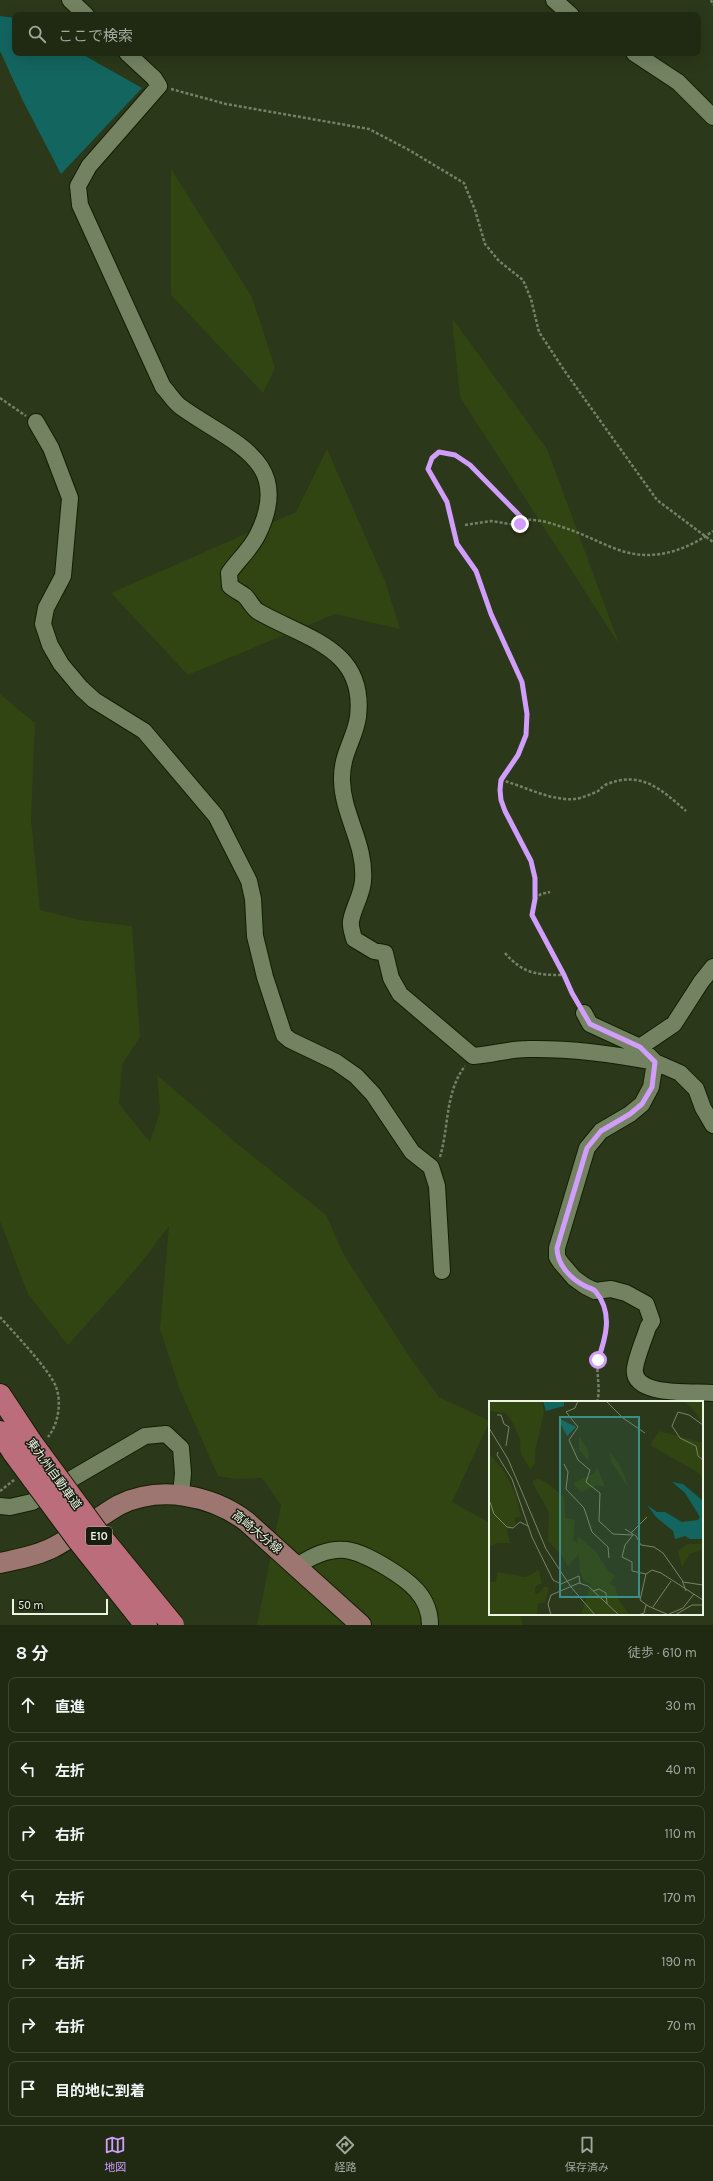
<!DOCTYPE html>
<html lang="ja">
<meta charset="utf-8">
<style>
body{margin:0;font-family:Karla,"Noto Sans JP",sans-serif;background:#2d3621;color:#f1f3f6}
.scale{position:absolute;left:12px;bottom:10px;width:96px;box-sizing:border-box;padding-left:4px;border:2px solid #ecf5e2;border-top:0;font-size:11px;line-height:14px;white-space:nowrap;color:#ecf5e2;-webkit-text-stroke:3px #171d10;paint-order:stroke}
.stop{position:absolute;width:12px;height:12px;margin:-9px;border:3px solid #d19dfe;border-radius:50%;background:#fff}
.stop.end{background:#d19dfe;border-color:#fff;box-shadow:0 1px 4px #0008}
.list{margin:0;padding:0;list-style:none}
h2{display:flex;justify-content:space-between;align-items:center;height:52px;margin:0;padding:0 16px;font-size:17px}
h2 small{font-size:13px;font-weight:400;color:#a2a7a0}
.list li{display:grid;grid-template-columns:26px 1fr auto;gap:12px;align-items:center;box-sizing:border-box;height:56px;margin:0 8px 8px;padding:0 8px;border:1px solid #3d4633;border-radius:8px}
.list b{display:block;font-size:15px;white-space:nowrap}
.list em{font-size:13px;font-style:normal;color:#a2a7a0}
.icon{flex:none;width:22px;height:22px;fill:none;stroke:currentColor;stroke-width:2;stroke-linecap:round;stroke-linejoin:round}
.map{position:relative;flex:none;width:713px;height:1625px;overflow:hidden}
.search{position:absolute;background:#202a13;box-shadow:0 4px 16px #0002;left:12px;right:12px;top:12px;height:44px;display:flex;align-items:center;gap:10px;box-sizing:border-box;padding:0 14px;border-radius:8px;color:#a2a7a0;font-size:15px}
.sheet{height:500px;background:#202a13}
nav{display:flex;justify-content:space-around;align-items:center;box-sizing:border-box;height:56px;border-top:1px solid #3d4633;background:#202a13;font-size:11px;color:#a2a7a0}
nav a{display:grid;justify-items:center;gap:2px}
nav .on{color:#d19dfe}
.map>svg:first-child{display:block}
</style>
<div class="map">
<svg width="713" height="1625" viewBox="0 0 713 1625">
<rect width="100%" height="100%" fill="#2b3819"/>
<path fill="#314512" d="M171,169L252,297L275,368L263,393L171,295Z
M452,318L547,449L620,646L460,397Z
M327,449L385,581L400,629L335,614L188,675L111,593L296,512Z
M0,694L35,723L31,819L40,910L80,920L132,926L140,1037L122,1064L119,1104L150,1142L160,1111L157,1075L234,1141L326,1215L344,1255L411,1359L439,1397L490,1421L452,1502L490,1523V1614H520L523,1625H257L281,1505L262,1478L236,1479L218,1476L180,1390L160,1329L169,1226L137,1268L68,1345L28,1294L0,1221Z"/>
<path fill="#136560" d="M0,16L15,18V53H80L142,88L61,174L23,101L0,51Z"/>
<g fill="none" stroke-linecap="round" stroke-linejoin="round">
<defs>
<path id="minor" d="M70,0L86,15
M554,0L571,15
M127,53L154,78L159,86L89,166L78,186L80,205L163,387C169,393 174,402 181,407C229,442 295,459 258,534C251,549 238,560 229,573L230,586C235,590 241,593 245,596C250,601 253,609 259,612C306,639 366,648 358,717C355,739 341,754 342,781C343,816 366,844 363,881C362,895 353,908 351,921C350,927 353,934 354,939L374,951L385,953L391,978L400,994L473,1056C492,1055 509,1049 527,1049C570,1048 614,1054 655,1062L651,1087L642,1104L630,1114L601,1131L587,1148L557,1248V1257L561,1263L574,1278L585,1286L595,1291L611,1289L626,1293L646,1304L652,1321L648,1327C644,1340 637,1355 635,1368C630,1398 697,1391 713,1393
M634,53L678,82L713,117
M36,422L51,448L70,498L63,576L46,608L43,624L50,645L61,664L81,688L94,700L144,731L216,816L249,881L253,899L255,936L265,977L284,1035L290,1040L336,1062L356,1076L373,1094L412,1152L431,1167L437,1186L442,1271
M584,1013L590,1024L640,1047L655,1062L680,1073L696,1089L703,1108L713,1125
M640,1047L674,1024L701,982L713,967
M0,1506L10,1507L32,1502L145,1436L166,1434L181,1448L183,1473L181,1495
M297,1566C312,1556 328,1548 346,1550C360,1552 374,1560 386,1567C409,1581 430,1596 430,1625"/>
<path id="major" d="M0,1563C18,1559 36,1556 52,1548C76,1536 96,1518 119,1505C160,1485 211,1495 246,1521L361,1625"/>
<path id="highway" d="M0,1395L31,1442
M0,1432L14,1453"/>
</defs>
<use href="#minor" stroke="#131f02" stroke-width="18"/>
<use href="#major" stroke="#131f02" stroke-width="22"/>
<use href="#highway" stroke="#131f02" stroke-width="24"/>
<path stroke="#758066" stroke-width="2.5" stroke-dasharray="3 2" stroke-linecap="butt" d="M711,0L713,5
M171,89L226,104L369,129L409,150L464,183L475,210L485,244L499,261L523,280L531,299L539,332L566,373L657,500L713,542
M0,398L26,416
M524,520L470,465L455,455L439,452L432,458L428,469L447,502L457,544L476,571L491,614L522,682L527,714L526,735L518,755L501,780L499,790L501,800L505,811L531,861L535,878V899L531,915L577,1002
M465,525L491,521L516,525C520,524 523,520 526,520C538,519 551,523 562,527C582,533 599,543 619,550C652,562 686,551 713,531
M501,780C524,786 550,801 575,799C582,798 592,794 598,791C601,789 602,787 605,785C640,770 660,788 686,811
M535,899L541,894L550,892
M505,953C523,974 537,975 564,975
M440,1157C449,1127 445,1092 465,1066
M0,1317C13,1332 50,1370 56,1387C62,1402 58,1425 48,1437
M597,1402C601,1390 596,1374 598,1361C600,1341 614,1324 602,1303
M0,1491L14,1480"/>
<use href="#minor" stroke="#738361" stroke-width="16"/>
<use href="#major" stroke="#9e7671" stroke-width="20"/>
<use href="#highway" stroke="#bb6d7c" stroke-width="22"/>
<defs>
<path id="highway-bridge" d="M31,1442L97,1532L173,1625
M14,1453L79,1541L146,1625"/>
</defs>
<use href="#highway-bridge" stroke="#131f02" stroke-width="24" stroke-linecap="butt"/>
<use href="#highway-bridge" stroke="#bb6d7c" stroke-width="22"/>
</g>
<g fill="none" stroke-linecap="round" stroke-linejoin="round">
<path stroke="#d19dfe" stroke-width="5" d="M520,524L524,520L470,465L455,455L439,452L432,458L428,469L447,502L457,544L476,571L491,614L522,682L527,714L526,735L518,755L501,780L500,790L501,800L505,811L531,861L535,878V899L532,915L564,975L572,993L590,1024L640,1047L655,1062L652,1087L642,1104L630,1114L601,1131L587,1148L557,1248C557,1265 571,1279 585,1286C589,1288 594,1289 596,1292C613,1313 606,1337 598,1360"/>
</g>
<g text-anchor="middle" stroke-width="3" stroke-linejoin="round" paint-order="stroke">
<rect fill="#171d10" stroke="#acb4a3" stroke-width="1" x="86" y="1527" width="26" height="18" rx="3"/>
<g font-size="11" font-weight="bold" fill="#ecf5e2">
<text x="99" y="1540">E10</text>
</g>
<g font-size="12" fill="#ecf5e2" stroke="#171d10">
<text transform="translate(54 1474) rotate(54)" y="4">東九州自動車道</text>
<text transform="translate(257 1532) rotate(39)" y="4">高崎大分線</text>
</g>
</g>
<g transform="translate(489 1401)">
<rect width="214" height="214" fill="#2b3819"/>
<path d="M0,0H53L55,12L46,50V62L41,68L32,53L31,39L24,22L17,12L0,10ZM195,0H210L214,4V23L204,8ZM170,30L214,42V79L210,72L161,44ZM90,35L99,49L100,60L90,49ZM121,51L132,66L140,88L122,60ZM0,52L17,73L27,95L32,116L26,117V124L18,129L21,142H8L0,146ZM108,66L116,86L108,84L92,91L84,82L104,73ZM50,78L57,81L75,96L76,117L86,119L84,139L88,142L89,135L107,151L120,171L126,174L121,183L126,185L130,200L141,214H92L102,183L95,180L91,170L90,153L79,165L71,152L59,140L60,111L44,83V79ZM198,143H214V148L201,153L193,166L189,150ZM50,169L53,182L46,186V192L49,193L55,186H59V190L56,201L49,203L48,214H0V181H7L8,171L37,176Z" fill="#314512"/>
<path d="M54,0H75V5L57,10ZM71,18L87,26L78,35L70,20ZM183,81L194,83L214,100V138H201L196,135L186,138L184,130L167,116L158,104L168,111H176L193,121L209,119L211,116L196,92Z" fill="#136560"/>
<path fill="none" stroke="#788469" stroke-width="1" d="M89,0L86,7L77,11L89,26L80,39L89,59L101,69L97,81L111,92L110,120L124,133L144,134L136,144L133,156L143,161V170L157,173M117,0L134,17L156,32M8,14H12L15,23L20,26L17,45M214,24L200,14L189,11L183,25L191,37L207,45L209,55L214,59M0,27L19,58L57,148L82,186L106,214M9,51L8,54L23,78L43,136L64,179L72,183L90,175L91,182M75,63L79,71L77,88L95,107L103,131L119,146L120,157M1,101L5,113L18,126L24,127L31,121L39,125M136,128L147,135L152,144L165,146L174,152L193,179L197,190M142,132L158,116M194,181L214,184M104,190L110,188L117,192L118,203M164,206L182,180M180,213L194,207L205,193M62,214L59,203L62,194L90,182L99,185L130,214M149,214L155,212L157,204M180,214L159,205L151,199L157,173L163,169L172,172L214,199M186,214L203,204H214"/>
<path fill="#3b8f85" fill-opacity="0.15" stroke="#3b8f85" stroke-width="2" d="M71,16H150V196H71Z"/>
<rect width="214" height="214" fill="none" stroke="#ecf5e2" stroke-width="2"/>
</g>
</svg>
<div class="scale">50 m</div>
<div class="stop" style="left:598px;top:1360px"></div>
<div class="stop end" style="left:520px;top:524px"></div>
<div class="search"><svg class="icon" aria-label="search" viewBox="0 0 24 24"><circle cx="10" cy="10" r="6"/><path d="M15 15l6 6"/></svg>ここで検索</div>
</div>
<section class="sheet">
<h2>8 分<small>徒歩 · 610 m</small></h2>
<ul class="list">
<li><svg class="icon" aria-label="ahead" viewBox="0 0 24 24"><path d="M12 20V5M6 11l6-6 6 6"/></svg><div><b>直進</b></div><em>30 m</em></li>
<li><svg class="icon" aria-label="left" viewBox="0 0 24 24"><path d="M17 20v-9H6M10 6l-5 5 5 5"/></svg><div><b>左折</b></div><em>40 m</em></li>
<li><svg class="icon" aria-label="right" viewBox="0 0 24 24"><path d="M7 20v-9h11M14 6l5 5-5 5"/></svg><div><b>右折</b></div><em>110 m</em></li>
<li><svg class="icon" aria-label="left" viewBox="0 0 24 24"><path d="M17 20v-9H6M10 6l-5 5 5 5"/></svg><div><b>左折</b></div><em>170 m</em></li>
<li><svg class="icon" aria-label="right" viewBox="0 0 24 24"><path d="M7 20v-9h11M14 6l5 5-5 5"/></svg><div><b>右折</b></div><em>190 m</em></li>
<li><svg class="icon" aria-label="right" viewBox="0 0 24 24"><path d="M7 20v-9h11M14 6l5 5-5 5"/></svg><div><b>右折</b></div><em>70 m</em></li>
<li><svg class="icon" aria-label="arrive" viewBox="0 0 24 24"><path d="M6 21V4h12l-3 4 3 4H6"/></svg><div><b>目的地に到着</b></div></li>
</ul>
</section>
<nav>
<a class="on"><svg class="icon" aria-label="map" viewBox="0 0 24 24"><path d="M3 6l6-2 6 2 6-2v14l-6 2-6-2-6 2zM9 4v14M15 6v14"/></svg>地図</a>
<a><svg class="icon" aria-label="directions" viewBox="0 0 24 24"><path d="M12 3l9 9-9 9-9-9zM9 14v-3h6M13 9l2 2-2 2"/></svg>経路</a>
<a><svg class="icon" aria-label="saved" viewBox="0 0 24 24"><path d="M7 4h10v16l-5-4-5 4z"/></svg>保存済み</a>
</nav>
